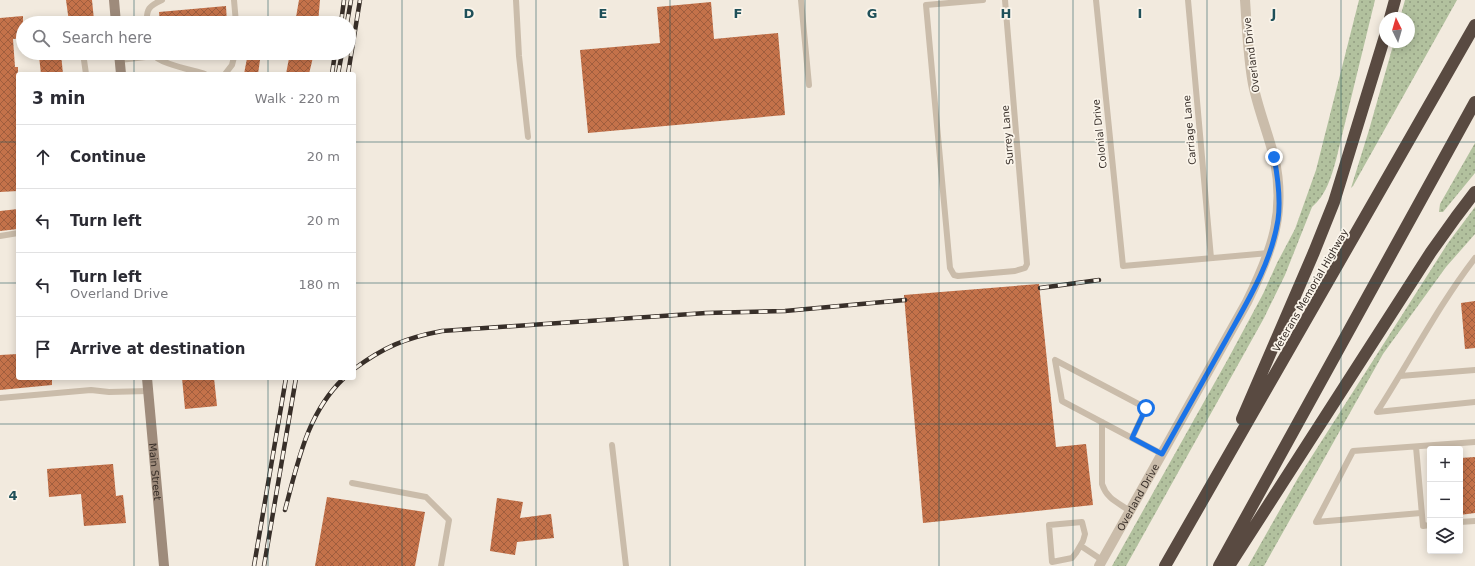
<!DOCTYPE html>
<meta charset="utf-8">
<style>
body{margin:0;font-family:"DejaVu Sans",sans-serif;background:#f7f7f7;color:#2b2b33}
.controls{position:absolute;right:12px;bottom:12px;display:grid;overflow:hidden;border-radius:4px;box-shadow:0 2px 10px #0003}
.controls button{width:36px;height:36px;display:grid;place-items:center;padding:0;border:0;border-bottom:1px solid #e1e1e2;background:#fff;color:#2b2b33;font:20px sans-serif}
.compass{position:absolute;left:1379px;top:12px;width:36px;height:36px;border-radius:50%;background:#fff;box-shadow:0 2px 10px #0003;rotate:355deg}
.stop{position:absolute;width:12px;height:12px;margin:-9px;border:3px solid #1a73e8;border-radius:50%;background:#fff}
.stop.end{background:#1a73e8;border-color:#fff;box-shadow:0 1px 4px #0008}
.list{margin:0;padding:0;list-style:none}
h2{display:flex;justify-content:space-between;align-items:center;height:52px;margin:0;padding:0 16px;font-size:17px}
h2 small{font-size:13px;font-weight:400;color:#7c7c81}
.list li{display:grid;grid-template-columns:26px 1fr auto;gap:12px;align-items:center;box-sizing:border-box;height:64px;padding:0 16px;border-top:1px solid #e1e1e2}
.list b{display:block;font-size:15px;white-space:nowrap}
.list p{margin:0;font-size:13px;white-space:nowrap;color:#7c7c81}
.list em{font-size:13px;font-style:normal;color:#7c7c81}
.icon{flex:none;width:22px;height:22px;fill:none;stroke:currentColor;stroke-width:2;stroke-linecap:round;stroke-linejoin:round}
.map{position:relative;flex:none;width:1475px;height:566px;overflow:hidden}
.search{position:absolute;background:#fff;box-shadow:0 2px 10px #0003;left:16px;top:16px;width:340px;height:44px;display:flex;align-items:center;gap:10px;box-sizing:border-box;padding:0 14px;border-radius:22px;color:#7c7c81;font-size:15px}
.panel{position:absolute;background:#fff;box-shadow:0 2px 10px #0003;left:16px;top:72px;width:340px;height:308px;border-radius:4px}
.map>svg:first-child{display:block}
</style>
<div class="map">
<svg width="1475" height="566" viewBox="0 0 1475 566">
<defs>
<pattern id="grass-dots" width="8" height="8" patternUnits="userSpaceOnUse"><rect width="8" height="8" fill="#b2c19e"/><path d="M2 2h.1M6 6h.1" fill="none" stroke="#929d81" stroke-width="1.8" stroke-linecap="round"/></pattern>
<pattern id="building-cross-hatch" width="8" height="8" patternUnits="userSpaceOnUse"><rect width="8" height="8" fill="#c4724a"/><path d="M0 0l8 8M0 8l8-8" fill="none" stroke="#a05e3e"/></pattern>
</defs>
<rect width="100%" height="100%" fill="#f2eade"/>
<path fill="url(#grass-dots)" d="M1359,0H1375L1336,160C1331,178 1326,195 1312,207L1285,275L1264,318L1126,566H1112L1228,359L1263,294L1277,263L1295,229L1316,170Z
M1405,0H1457L1353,186L1351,188L1369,130L1394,42H1409V18H1400Z
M1475,143V173L1443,212H1439L1440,204Z
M1475,207V234L1446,267L1383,354L1264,566H1248L1298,478L1448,243Z"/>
<path fill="url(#building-cross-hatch)" d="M66,0H92L94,20L69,22Z
M299,0H320L318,23H295Z
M711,2L714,39L778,33L785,115L588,133L580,50L660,43L657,7Z
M226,6L227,23H160L159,12Z
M23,16V38L13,39L15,67H18V191L0,192V18Z
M248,53H261L258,74H244Z
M290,53H314L309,74H286Z
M61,54L63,74H41L39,56Z
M18,209V229L0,231V211Z
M1039,284L1056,447L1086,444L1093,505L923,523L904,295Z
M1475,301V348L1465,349L1461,303Z
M18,354V378H52V385L0,390V355Z
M182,378H214L217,406L185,409Z
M1475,457V513L1460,515V458Z
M113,464L116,496L123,495L126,523L84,526L81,494L49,497L47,469Z
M327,497L425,512L415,566H315Z
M497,498L523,502L520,518L551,514L554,538L517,542L515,555L490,551Z"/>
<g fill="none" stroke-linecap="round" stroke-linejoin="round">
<path stroke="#cabcaa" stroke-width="6" d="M234,0L236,23
M516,0L519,56L528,137
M801,0L809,85
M983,0L926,5L950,268L954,275L958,276L1015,271L1025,268L1027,264L1005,0
M1096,0L1123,266L1269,253
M1188,0L1211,258
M147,23C146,9 149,6 162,0
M83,53L86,74
M152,53C158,64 193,70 205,74
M120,60L154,56
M225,74L232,65L235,53
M0,236L18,233
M1475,258C1438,306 1410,361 1377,412L1475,402
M1400,376L1475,370
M0,398L91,390L109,392L148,391
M1102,422V484C1107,499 1117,502 1130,511
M1132,438L1146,408L1055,360L1062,401L1162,454
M612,445L626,566
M1416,447L1423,526L1430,525
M352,483L426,497L449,520L441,566
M1421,513L1316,522L1353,451L1475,442
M1082,522L1085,534L1083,541L1076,553L1072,558L1052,562L1049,525Z
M1460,522L1475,521
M1081,546L1102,560"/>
<path stroke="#cabcaa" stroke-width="10" id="s1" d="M1099,566L1247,302C1271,253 1287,213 1274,157C1268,133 1258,109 1253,84C1248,57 1247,28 1245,0"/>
<g stroke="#9e8b7b" stroke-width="10">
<path d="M114,0L116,23"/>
<path d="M119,53L121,74"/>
<path id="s2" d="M147,378L164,566"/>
</g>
<path stroke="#594a41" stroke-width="12" d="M1390,18L1395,0
M1242,419L1314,252L1334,202L1385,36
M1165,566L1475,25
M1219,566L1475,102
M1229,566L1431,252L1456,217L1475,192"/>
<defs>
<path id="rail" d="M341,23L344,0
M347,23L351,0
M332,74L335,53
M338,74L342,53
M348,74L360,0
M1040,288L1099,280
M354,369C384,347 405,338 442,331L706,313L785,311L905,300
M285,510C298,462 307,413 344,378
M254,566L286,378
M264,566L296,378"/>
</defs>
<use href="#rail" stroke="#382f29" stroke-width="4.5"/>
<use href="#rail" stroke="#faf4ea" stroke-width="3" stroke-dasharray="9" stroke-linecap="butt"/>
</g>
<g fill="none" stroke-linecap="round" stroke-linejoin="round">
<path stroke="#1a73e8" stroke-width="5" d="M1146,408L1132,438L1162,454C1183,416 1205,378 1226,340C1247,302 1271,264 1278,220C1281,199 1278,178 1274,157"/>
</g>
<path fill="none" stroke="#1f5059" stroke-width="1" stroke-opacity="0.55" d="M134,0V23M268,0V23M402,0V566M536,0V566M670,0V566M805,0V566M939,0V566M1073,0V566M1207,0V566M1341,0V566M134,53V74M268,53V74M0,142H18M354,142H1475M0,283H18M354,283H1475M134,378V566M268,378V566M0,424H1475"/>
<g text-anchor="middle" stroke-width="3.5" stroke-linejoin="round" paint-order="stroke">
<g font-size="10" fill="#382f29" stroke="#faf4ea">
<text transform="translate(1251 55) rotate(-97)" y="4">Overland Drive</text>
<text transform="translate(1189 130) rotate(-95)" y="4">Carriage Lane</text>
<text transform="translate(1099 134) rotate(-96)" y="4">Colonial Drive</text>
<text transform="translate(1007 135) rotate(-95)" y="4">Surrey Lane</text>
<text transform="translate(1310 290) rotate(-60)" y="4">Veterans Memorial Highway</text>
<text dy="4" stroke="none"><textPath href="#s2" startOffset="94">Main Street</textPath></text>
<text dy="4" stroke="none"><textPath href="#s1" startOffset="79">Overland Drive</textPath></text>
</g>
</g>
<g font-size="13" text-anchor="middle" font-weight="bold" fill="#1f5059" stroke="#faf4ea" stroke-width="3.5" stroke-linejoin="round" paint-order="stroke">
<text x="469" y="18">D</text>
<text x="603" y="18">E</text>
<text x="738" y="18">F</text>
<text x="872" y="18">G</text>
<text x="1006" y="18">H</text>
<text x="1140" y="18">I</text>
<text x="1274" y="18">J</text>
<text x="13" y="500">4</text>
</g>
</svg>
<div class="controls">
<button>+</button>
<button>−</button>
<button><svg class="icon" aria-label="layers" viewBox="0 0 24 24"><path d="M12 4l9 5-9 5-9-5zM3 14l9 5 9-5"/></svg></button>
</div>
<svg class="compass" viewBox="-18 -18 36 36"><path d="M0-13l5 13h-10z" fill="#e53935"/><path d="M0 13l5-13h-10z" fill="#7c7c81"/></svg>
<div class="stop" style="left:1146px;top:408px"></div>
<div class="stop end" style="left:1274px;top:157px"></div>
<div class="search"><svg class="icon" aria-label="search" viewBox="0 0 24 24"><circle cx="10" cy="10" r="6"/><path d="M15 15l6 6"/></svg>Search here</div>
<section class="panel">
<h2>3 min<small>Walk · 220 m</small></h2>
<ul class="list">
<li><svg class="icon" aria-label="ahead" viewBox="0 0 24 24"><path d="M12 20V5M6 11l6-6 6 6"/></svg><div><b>Continue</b></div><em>20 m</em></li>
<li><svg class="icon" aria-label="left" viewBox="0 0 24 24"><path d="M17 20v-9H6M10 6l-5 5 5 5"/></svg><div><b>Turn left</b></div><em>20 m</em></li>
<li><svg class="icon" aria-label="left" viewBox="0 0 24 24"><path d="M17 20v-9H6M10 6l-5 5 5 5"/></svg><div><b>Turn left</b><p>Overland Drive</p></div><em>180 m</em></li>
<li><svg class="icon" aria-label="arrive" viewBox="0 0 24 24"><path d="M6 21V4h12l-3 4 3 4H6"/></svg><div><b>Arrive at destination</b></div></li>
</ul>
</section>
</div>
